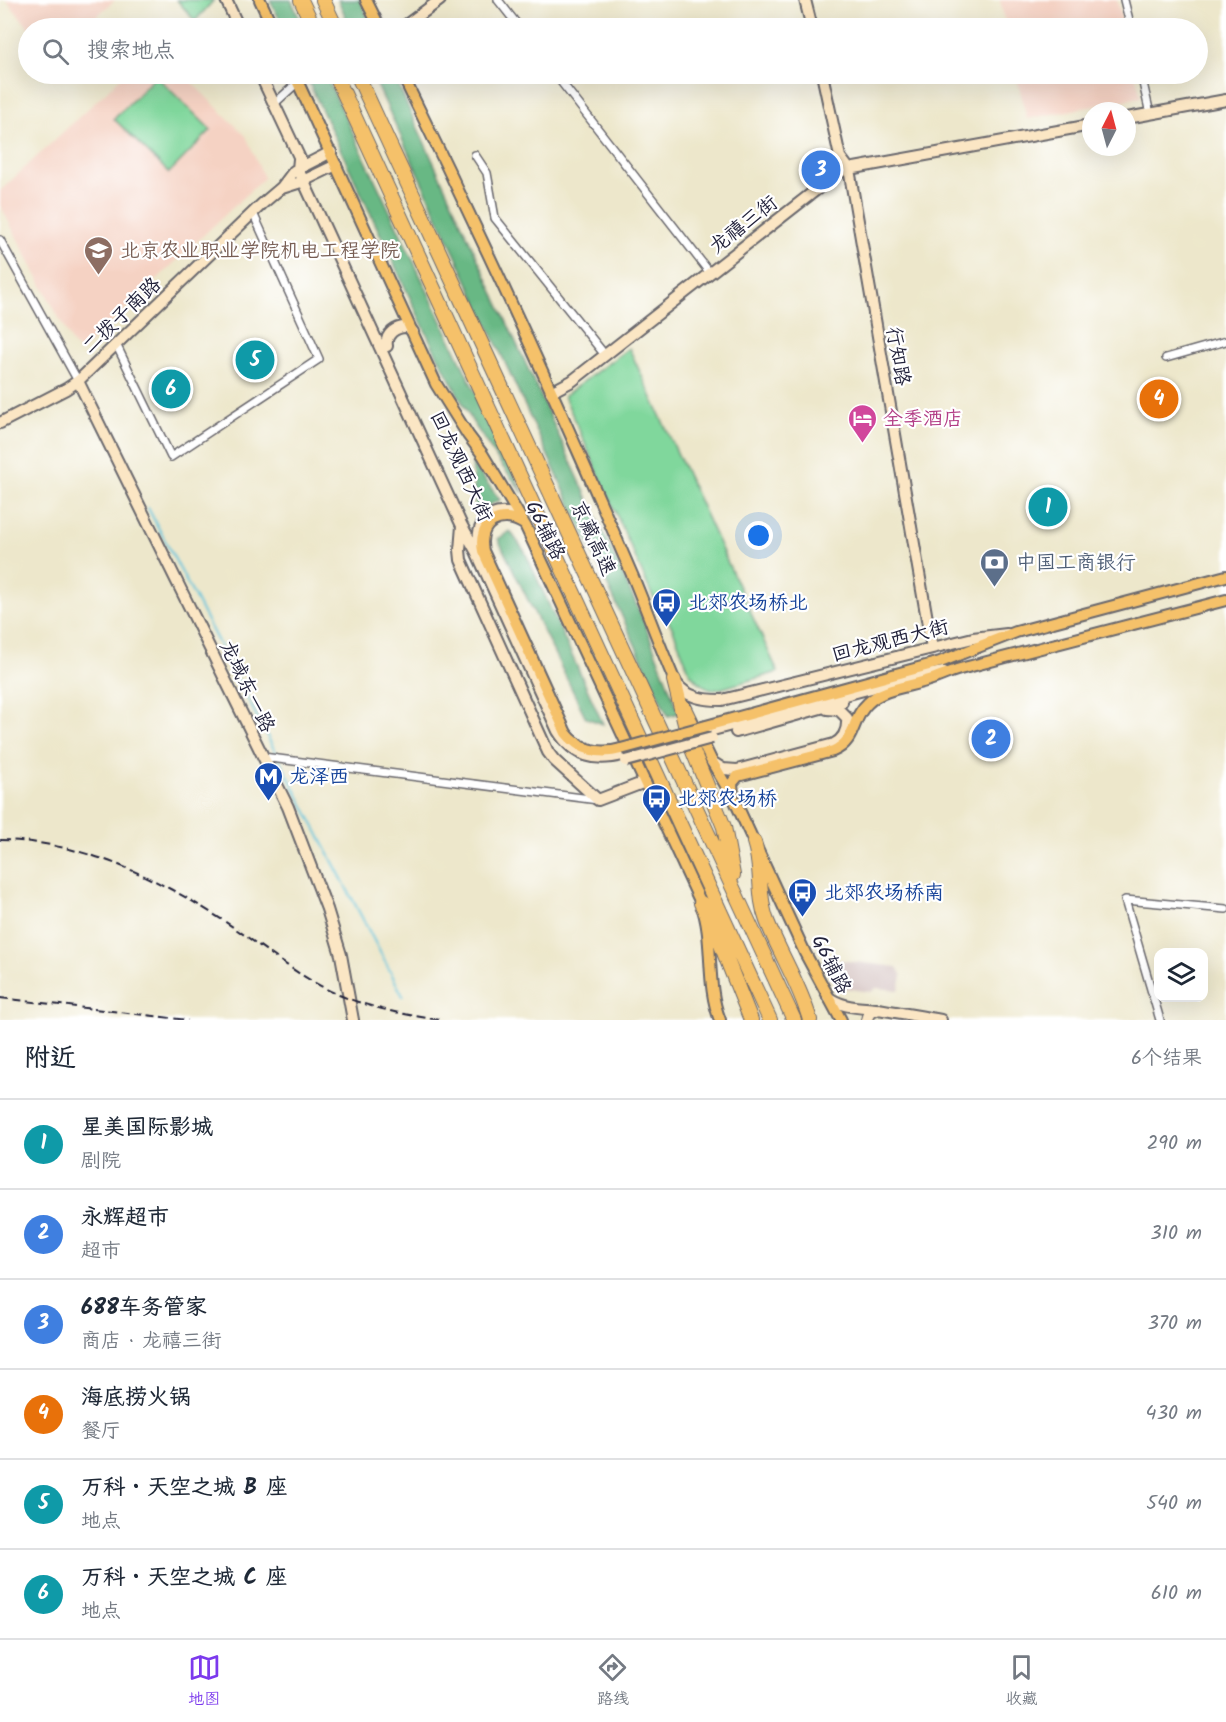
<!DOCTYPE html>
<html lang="zh">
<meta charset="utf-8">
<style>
body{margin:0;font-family:Kalam,"LXGW WenKai TC",sans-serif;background:#f6f6f7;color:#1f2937}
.controls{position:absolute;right:18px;bottom:18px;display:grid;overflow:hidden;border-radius:12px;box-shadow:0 6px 24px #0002}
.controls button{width:54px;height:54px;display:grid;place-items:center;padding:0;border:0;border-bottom:2px solid #e0e1e3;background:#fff;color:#1f2937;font:30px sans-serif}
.compass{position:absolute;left:1082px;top:102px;width:54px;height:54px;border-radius:50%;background:#fff;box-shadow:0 6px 24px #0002;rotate:6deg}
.you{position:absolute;left:759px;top:536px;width:21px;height:21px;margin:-15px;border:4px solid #fff;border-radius:50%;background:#1a73e8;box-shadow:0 0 0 9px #1a73e833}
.badge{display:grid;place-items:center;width:39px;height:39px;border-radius:50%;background:#7c3aed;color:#fff;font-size:20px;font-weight:700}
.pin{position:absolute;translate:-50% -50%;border:3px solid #fff;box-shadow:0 2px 6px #0006}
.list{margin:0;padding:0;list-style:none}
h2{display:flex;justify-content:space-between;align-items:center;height:78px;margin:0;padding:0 24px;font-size:26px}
h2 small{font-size:20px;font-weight:400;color:#747a83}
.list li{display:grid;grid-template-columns:39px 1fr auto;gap:18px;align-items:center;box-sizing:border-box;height:90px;padding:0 24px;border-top:2px solid #e0e1e3}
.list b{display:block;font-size:22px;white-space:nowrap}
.list p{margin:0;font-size:20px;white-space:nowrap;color:#747a83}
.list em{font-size:20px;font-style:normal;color:#747a83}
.icon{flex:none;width:33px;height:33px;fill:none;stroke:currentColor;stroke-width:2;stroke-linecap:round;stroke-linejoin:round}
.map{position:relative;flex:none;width:1226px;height:1020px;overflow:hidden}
.search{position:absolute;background:#fff;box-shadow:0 6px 24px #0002;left:18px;right:18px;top:18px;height:66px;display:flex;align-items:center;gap:15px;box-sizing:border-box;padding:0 21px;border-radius:33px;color:#747a83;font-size:22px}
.sheet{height:618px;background:#fff}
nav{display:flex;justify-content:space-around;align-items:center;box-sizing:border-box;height:84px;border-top:2px solid #e0e1e3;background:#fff;font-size:16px;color:#747a83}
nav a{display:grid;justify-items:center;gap:3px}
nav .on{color:#7c3aed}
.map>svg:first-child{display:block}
</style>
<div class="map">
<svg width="1226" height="1020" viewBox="0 0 1226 1020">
<rect width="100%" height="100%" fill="#fff"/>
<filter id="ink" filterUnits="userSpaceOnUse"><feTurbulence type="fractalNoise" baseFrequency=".0167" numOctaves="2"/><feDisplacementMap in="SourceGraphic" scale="12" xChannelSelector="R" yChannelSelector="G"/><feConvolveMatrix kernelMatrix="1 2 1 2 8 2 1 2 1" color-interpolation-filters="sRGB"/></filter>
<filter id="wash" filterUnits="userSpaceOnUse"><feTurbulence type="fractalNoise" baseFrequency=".008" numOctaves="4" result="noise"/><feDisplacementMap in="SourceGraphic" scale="24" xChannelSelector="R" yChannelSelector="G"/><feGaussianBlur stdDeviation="1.35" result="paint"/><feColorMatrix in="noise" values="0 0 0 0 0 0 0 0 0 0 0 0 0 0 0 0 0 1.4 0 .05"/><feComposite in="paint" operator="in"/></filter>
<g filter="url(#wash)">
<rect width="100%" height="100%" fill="#ede7cb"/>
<path fill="#f5d2c3" d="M6,0H115L83,28H29Z
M1000,0H1117L1124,28H1006Z
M125,74H183L246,136L264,178L81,351L73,345L0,205V191Z
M1016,74H1135L1141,97L1027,119Z"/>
<path fill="#d1bfbd" d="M839,960L897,967L902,976L899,990L876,988L871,992L843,988L831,964Z"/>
<path fill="#80d79c" stroke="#517c6c" stroke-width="1.5" d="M177,0H214L195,21Z
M156,76L211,130L169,173L114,119Z
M629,348L778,672L723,688L712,690L699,683L690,673L672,627L652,595L564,396Z"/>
<path fill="#68b884" stroke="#456d60" stroke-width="1.5" d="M270,0H291L304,28H284Z
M338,0H360L373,28H351Z
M305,74H325L523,493L500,463L472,421L434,349Z
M372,74H393L642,617L679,713L668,716Z
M472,463L500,500L476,511Z
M510,531L525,552L603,724L586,718L498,539Z"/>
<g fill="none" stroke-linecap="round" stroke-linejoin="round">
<path stroke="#5ec3dc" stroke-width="2" d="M148,508L403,996"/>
</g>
</g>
<g filter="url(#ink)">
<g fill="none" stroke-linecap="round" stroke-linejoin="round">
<defs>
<path id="street" d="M498,0L520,28
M1124,0L1131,28
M555,74L710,273
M1141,74L1150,114
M274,104L298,82
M475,155L487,173L495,218L605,355
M0,240L78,381
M116,344L171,457L319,359L253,213
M1166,358L1226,341
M263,757L598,800
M1160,1020L1125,900L1226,909"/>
<path id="secondary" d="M226,0L239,28
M805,0L812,28
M402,28L440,0
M260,74L302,163
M822,74L840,157L849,169L932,648
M1127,118L1226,100
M299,159L298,169L462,526L476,551L558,731C574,757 595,762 623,755
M282,188L301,182L336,165
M387,346C385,334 396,326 408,327L413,332
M78,381L288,807L327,909L341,955L353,1020
M551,392L572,381L839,172L849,169L1091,125
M0,423L66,389L78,381L262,204L282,187L294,171L331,152
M462,526L460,550L461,560L548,752L554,760L598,800L645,782
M479,542C475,516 504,503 522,521
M676,683C687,698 704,700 722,700L973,638L1007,634
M709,731L909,678L944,672
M736,732L842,702
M712,762L723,769L737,770L834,744C844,739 848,730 847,718L839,710L827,709
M828,997C843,1009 865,1007 884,1010C903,1013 922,1017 941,1020
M867,1020L869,1013L879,1009"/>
<path id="primary" d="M260,0L273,28
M366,0L380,28
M294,74L436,384L468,435L483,455L526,527L701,903C715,941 705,983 720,1020
M402,74C483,239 560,407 633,577C648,613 661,650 677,686
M524,524C501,509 477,523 483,551L566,733C579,750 600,755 621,749
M685,706L711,760L735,801L805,953L841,1020
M706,726L940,662L1016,632L1226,576
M733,795L732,783L738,776L833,751C857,741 851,718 868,703C883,688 909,687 929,680C939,677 949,672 960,669L1226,600"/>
<path id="highway" d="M301,0L314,28
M323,0L336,28
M335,74L770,1020
M357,74L794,1020
M674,680L690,744L724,827L733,875
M754,842C763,868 757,896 767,921C780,954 800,985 810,1020
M701,903L719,940L751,1020"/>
</defs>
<use href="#street" stroke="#69676d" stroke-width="10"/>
<use href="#secondary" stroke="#69676d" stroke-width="14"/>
<use href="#primary" stroke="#69676d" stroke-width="14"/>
<use href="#highway" stroke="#69676d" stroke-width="16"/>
<use href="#street" stroke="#fff" stroke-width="7"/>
<use href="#secondary" stroke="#fbe6c4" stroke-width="10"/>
<use href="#primary" stroke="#f5c16b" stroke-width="10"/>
<use href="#highway" stroke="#f5c16b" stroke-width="14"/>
<path stroke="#22223b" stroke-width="2" stroke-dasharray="9 4.5" stroke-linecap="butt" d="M0,840C81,841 157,877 224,921C262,946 296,976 339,995C371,1008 405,1015 440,1020
M0,998L188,1020"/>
<defs>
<path id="secondary-bridge" d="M626,761L712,738"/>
<path id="primary-bridge" d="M621,749L706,726"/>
</defs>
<use href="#secondary-bridge" stroke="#69676d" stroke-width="14" stroke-linecap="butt"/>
<use href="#primary-bridge" stroke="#69676d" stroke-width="14" stroke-linecap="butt"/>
<use href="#secondary-bridge" stroke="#fbe6c4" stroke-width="10"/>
<use href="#primary-bridge" stroke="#f5c16b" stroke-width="10"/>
</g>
</g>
<defs>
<symbol id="university-pin" viewBox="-11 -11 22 30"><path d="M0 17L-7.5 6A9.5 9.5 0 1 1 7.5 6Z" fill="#8d6e63" stroke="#fff"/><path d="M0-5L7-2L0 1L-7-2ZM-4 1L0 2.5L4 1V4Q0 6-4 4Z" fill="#fff"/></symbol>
<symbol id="hotel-pin" viewBox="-11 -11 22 30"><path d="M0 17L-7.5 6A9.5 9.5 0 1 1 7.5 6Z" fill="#d1479c" stroke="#fff"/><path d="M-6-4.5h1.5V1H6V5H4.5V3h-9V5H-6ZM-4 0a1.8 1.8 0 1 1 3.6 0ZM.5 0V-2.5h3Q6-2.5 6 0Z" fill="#fff"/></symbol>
<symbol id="bank-pin" viewBox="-11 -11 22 30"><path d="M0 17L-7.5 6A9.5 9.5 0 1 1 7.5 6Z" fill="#5c6f8a" stroke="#fff"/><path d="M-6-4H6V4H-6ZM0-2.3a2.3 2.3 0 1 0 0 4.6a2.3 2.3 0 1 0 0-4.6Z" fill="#fff"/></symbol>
<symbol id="bus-pin" viewBox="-11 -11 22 30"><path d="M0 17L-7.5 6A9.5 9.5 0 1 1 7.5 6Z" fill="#1a4fb4" stroke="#fff"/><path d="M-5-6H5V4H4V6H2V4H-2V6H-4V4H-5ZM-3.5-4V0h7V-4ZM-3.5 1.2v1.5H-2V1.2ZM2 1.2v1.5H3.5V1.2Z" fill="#fff"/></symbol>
<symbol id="metro-pin" viewBox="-11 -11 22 30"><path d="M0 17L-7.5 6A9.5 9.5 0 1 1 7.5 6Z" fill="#1a4fb4" stroke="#fff"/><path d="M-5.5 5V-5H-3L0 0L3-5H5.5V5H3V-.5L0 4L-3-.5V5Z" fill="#fff"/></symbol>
</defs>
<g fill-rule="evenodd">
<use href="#university-pin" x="82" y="234" width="33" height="45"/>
<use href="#hotel-pin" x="846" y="402" width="33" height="45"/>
<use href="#bank-pin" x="978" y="546" width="33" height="45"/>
<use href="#bus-pin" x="650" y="586" width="33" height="45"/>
<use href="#metro-pin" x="252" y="760" width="33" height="45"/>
<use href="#bus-pin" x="640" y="782" width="33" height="45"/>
<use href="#bus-pin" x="786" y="876" width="33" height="45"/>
</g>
<g text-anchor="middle" stroke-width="4.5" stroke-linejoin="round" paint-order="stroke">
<g font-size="20" fill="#22223b" stroke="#fff">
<text transform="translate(743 224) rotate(-38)" y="7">龙禧三街</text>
<text transform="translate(121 315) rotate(-44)" y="7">二拨子南路</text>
<text transform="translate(899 356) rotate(80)" y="7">行知路</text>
<text transform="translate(462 466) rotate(65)" y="7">回龙观西大街</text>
<text transform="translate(546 530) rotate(63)" y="7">G6辅路</text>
<text transform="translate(594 538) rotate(65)" y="7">京藏高速</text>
<text transform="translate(890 640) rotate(-14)" y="7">回龙观西大街</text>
<text transform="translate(248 686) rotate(64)" y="7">龙域东一路</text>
<text transform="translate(832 964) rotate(63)" y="7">G6辅路</text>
</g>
<g font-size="20" fill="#785e54" stroke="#fff" text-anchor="start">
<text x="120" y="257">北京农业职业学院机电工程学院</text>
</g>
<g font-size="20" fill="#b23c85" stroke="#fff" text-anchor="start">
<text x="883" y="425">全季酒店</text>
</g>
<g font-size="20" fill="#4e5e75" stroke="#fff" text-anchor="start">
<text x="1016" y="569">中国工商银行</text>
</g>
<g font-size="20" fill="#164399" stroke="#fff" text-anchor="start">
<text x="688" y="609">北郊农场桥北</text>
<text x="289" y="783">龙泽西</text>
<text x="677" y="805">北郊农场桥</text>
<text x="824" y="899">北郊农场桥南</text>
</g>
</g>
</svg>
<div class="controls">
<button><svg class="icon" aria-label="layers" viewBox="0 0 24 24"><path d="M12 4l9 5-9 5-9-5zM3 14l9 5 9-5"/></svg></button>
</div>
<svg class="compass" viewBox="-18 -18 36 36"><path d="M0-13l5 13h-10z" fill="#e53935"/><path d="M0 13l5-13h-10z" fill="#747a83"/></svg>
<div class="you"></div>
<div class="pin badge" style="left:1048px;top:507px;background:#0f9aa8">1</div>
<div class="pin badge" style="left:991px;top:739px;background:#3f7fe0">2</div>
<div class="pin badge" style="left:821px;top:170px;background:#3f7fe0">3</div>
<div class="pin badge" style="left:1159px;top:399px;background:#e8710a">4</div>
<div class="pin badge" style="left:255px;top:360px;background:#0f9aa8">5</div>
<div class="pin badge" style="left:171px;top:389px;background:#0f9aa8">6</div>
<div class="search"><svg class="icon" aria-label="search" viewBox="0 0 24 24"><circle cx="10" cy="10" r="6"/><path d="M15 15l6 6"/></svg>搜索地点</div>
</div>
<section class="sheet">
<h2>附近<small>6个结果</small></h2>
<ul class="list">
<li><span class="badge" style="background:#0f9aa8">1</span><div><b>星美国际影城</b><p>剧院</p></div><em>290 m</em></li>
<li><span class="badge" style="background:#3f7fe0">2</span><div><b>永辉超市</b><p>超市</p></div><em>310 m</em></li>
<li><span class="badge" style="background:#3f7fe0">3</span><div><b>688车务管家</b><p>商店 · 龙禧三街</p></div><em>370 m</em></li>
<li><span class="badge" style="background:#e8710a">4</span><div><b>海底捞火锅</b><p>餐厅</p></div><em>430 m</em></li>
<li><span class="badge" style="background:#0f9aa8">5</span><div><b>万科・天空之城 B 座</b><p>地点</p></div><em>540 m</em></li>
<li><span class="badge" style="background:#0f9aa8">6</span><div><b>万科・天空之城 C 座</b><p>地点</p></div><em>610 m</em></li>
</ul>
</section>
<nav>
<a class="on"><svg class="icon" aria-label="map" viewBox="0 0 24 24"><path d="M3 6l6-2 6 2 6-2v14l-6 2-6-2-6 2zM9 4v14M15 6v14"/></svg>地图</a>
<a><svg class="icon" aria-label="directions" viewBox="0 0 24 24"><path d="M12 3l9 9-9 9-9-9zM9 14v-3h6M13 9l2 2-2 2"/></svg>路线</a>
<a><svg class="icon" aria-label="saved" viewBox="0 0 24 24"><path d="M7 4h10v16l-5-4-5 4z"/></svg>收藏</a>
</nav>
